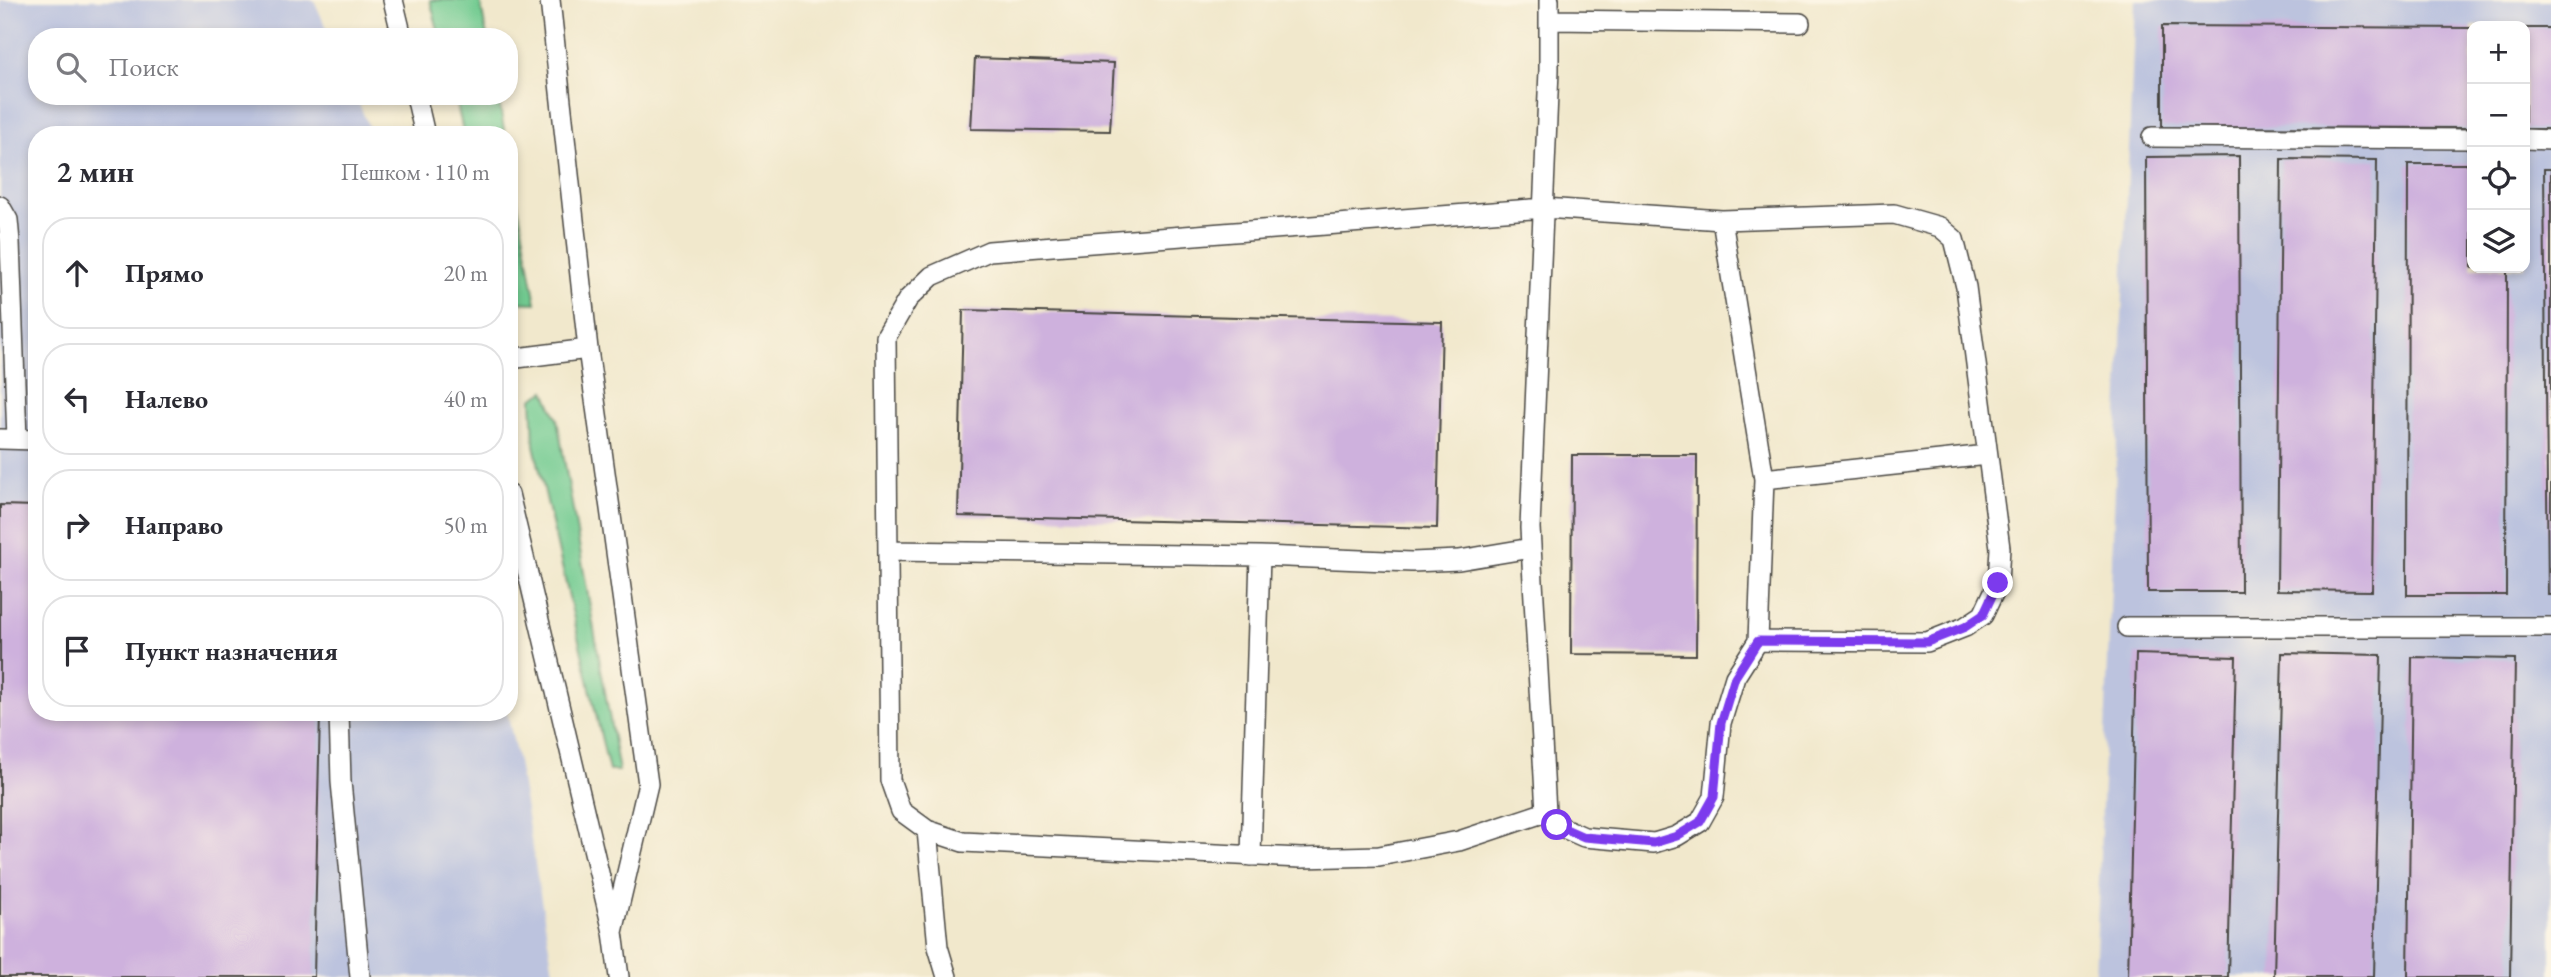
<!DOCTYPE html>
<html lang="ru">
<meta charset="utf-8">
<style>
body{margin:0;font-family:"EB Garamond",serif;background:#f7f7f7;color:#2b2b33}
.controls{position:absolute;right:21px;top:21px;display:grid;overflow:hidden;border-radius:14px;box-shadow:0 4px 10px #0003}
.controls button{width:63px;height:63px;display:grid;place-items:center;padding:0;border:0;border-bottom:2px solid #e1e1e2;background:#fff;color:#2b2b33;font:35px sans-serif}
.stop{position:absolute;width:21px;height:21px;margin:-16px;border:5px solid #7c3aed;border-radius:50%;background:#fff}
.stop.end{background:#7c3aed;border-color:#fff;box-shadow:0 2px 7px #0008}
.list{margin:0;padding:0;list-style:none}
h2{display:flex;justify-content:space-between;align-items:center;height:91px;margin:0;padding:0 28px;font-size:30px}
h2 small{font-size:23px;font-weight:400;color:#7c7c81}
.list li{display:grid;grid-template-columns:46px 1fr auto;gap:21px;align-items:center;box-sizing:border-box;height:112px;margin:0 14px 14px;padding:0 14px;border:2px solid #e1e1e2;border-radius:28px}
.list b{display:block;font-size:26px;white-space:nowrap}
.list em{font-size:23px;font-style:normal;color:#7c7c81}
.icon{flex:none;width:38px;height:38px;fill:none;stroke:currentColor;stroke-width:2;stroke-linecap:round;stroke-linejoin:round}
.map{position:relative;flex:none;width:2551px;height:977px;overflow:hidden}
.search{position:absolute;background:#fff;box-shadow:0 4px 10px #0003;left:28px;top:28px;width:490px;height:77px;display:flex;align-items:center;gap:18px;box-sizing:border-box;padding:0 24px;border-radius:28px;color:#7c7c81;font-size:26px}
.panel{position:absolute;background:#fff;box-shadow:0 4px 10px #0003;left:28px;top:126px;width:490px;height:595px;border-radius:28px}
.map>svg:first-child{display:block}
</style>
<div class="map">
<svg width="2551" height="977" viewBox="0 0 2551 977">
<rect width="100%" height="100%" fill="#fcf5e5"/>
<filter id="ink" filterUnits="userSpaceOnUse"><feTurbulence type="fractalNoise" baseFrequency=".0143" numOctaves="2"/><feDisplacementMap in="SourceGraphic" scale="14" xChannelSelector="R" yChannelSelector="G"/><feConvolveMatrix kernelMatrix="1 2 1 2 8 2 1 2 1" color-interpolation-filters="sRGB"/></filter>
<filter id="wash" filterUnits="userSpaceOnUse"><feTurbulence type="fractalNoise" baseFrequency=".00686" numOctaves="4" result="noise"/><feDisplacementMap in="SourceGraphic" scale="28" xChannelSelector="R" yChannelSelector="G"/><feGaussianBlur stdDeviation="1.57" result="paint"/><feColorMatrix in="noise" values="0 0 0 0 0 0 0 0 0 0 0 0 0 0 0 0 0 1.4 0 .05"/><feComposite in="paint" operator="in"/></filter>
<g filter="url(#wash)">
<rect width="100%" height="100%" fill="#f1e8cc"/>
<path fill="#bcc3de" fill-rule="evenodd" d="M0,0H314L330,37H37V96H356L372,135H37V712H507L518,762L554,977H0Z
M2135,0H2551V977H2095ZM2472,26H2525V268H2472Z"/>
<path fill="#72cb91" stroke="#4e7b5e" stroke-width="2" d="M430,0H480L487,37H440Z
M455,96H498L505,135H464Z
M509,158L536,303L509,302Z
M545,391L557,419L619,771H609L534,445L532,399Z"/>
<g id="blocks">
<path fill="#ceb1dd" d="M2162,26L2472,28V128L2162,127Z
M2525,28H2551V129H2525Z
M975,58L1114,63L1110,131L971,129Z
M2239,156L2241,592H2148L2146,157Z
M2281,159L2377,160L2372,591L2277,590Z
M2408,164H2472V268H2507L2506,595H2407Z
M2544,169H2551V595H2548Z
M963,310L1442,322L1437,528L958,516Z
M1572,455H1697L1696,655L1571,654Z
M0,505L37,506V712H320L314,977H0Z
M2282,653L2381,655L2374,977H2274Z
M2136,654L2236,657L2228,977H2128Z
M2412,657L2515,659L2510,977H2408Z"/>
</g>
</g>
<g filter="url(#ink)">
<use href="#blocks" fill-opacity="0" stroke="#494743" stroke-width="2"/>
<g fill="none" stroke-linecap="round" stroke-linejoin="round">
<defs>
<path id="service" d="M393,0L402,37
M550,0L588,349L648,784L613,932
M1549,0V70L1530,528L1546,812L1557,825L1584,837L1654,843L1677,836L1700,822L1714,797L1721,723L1735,677L1758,641L1764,479L1722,220L1894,214L1940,227L1954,239L1966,287L2000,548L1998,583L1983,615L1965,627L1927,642L1758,641
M1549,20L1800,23
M416,96L425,135
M2152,137L2472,139
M2525,139L2551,140
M0,206L8,220L10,242L17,439
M509,359L588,349
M0,439L37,440
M1764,479L1987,455
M509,494L613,932L619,977
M888,551L1260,556L1412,562L1459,560L1531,548
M2127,627H2551
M339,712L341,782L360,977
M1546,812L1459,841L1379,856L1301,858L963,842L927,830L901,811L890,780L886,337L908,299L932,276L989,251L1544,208L1722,220
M927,830L938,947L947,977
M1251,856L1260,556"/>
</defs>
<use href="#service" stroke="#494743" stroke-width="22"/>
<use href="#service" stroke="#fff" stroke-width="19"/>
</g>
</g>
<g fill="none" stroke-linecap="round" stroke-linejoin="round" filter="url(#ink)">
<path stroke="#7c3aed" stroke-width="9" d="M1557,825L1584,837L1654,843L1677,836L1700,822L1714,797L1721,723L1735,677L1758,641L1927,642L1965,627L1983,615L1998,583"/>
</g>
</svg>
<div class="controls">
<button>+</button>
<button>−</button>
<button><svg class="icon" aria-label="locate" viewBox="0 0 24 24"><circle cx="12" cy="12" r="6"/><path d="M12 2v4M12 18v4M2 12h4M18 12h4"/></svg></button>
<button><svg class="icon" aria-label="layers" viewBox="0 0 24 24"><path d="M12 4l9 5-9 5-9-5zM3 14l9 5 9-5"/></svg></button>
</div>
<div class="stop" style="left:1557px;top:825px"></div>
<div class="stop end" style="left:1998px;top:583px"></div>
<div class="search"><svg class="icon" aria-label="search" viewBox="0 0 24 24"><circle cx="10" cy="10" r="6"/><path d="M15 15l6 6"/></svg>Поиск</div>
<section class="panel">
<h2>2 мин<small>Пешком · 110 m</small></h2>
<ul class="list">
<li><svg class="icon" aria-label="ahead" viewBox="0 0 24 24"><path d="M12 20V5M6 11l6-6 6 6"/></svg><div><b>Прямо</b></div><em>20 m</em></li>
<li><svg class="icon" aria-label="left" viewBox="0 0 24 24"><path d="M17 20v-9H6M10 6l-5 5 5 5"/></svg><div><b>Налево</b></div><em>40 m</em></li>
<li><svg class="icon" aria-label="right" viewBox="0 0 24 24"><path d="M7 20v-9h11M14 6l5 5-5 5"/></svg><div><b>Направо</b></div><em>50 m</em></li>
<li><svg class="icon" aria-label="arrive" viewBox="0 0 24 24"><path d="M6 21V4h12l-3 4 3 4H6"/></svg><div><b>Пункт назначения</b></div></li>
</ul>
</section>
</div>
